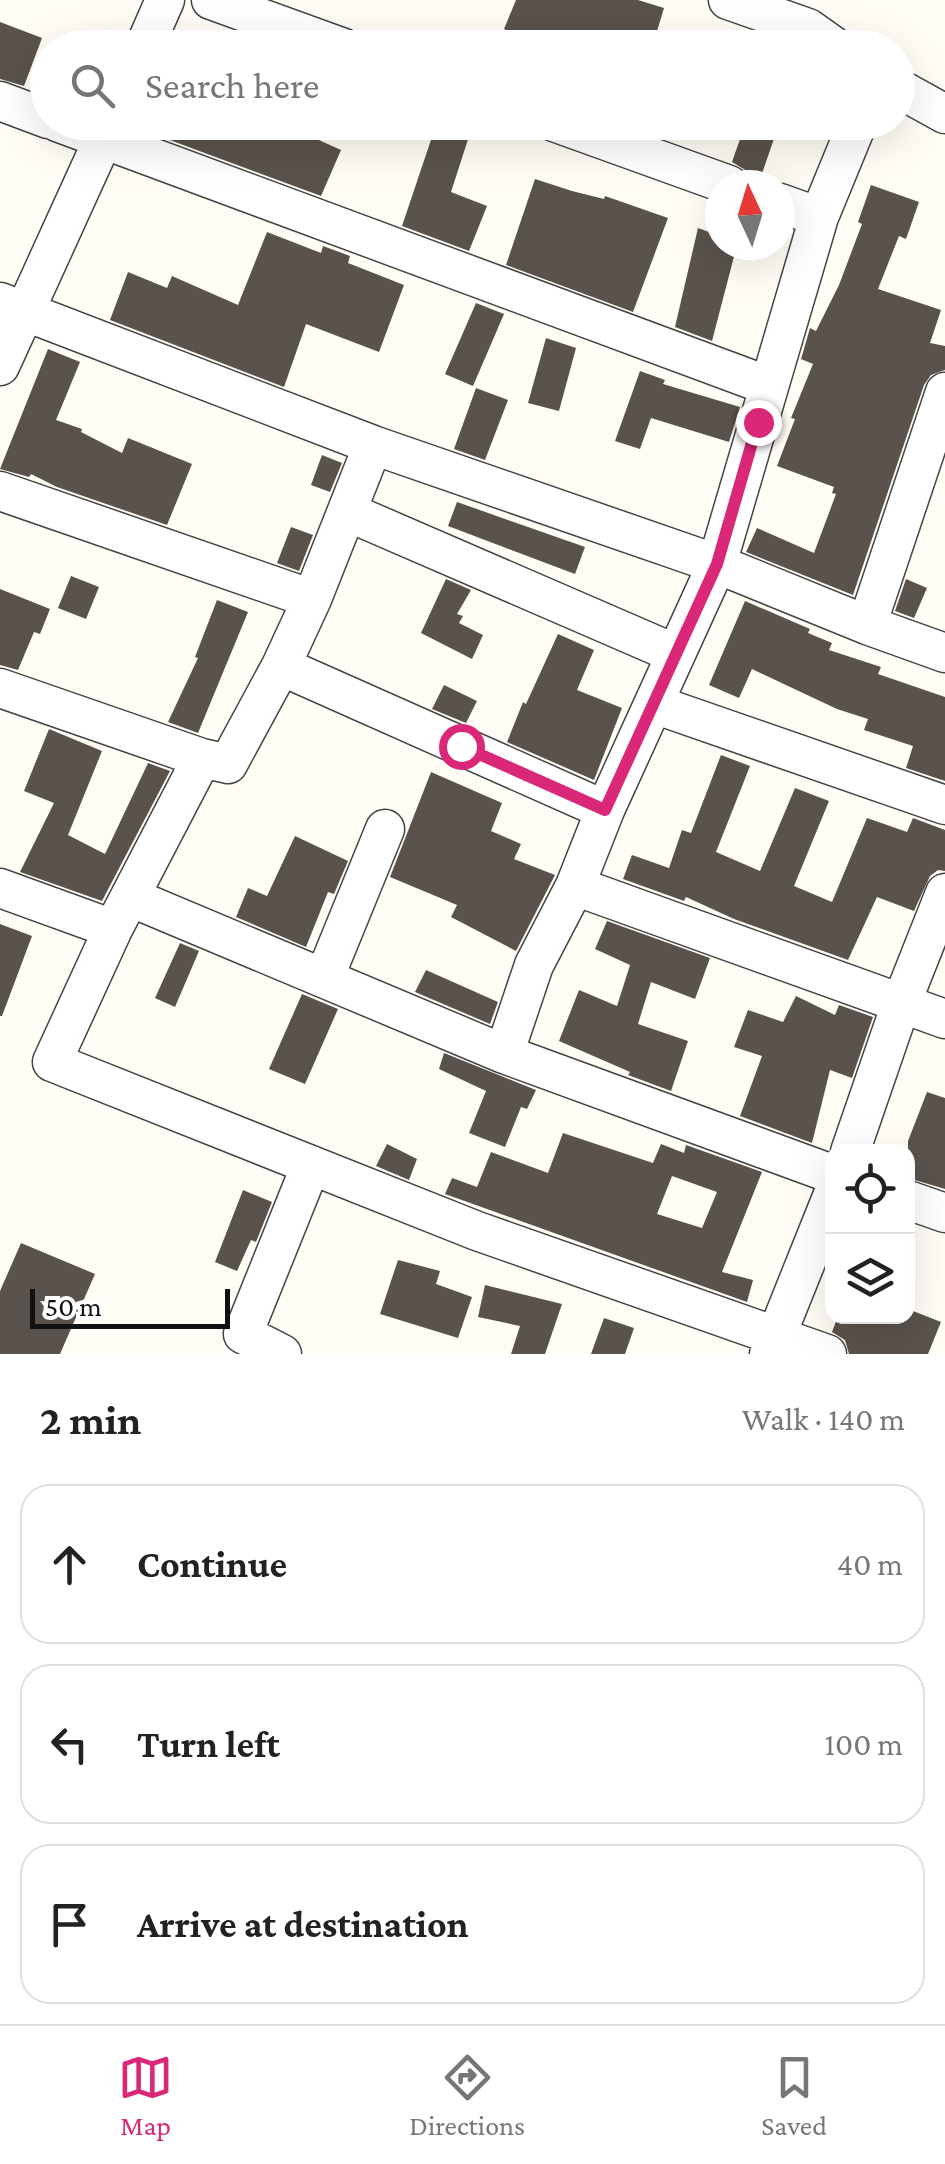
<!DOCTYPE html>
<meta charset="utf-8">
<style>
body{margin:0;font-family:"Crimson Pro",serif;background:#f2f2f2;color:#222}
.controls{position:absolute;right:30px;bottom:30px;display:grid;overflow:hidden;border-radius:20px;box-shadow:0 10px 40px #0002}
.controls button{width:90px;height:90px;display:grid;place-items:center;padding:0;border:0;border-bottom:2px solid #e0e0e0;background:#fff;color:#222;font:50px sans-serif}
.compass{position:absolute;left:705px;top:170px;width:90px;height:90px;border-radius:50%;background:#fff;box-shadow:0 10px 40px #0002;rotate:356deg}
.scale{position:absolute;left:30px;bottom:25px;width:200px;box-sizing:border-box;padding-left:10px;border:5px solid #111;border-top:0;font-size:28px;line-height:35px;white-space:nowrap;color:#111;-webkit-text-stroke:8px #fff;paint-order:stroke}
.stop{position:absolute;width:30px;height:30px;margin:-22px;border:8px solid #db2777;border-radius:50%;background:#fff}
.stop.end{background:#db2777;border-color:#fff;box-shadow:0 2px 10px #0008}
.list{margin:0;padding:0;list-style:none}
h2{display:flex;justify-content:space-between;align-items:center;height:130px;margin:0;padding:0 40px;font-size:42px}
h2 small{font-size:32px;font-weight:400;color:#767676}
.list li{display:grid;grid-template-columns:65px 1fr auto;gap:30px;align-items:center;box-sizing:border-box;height:160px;margin:0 20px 20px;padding:0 20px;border:2px solid #e0e0e0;border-radius:30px}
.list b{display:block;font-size:38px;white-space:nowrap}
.list em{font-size:32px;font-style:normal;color:#767676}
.icon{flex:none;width:55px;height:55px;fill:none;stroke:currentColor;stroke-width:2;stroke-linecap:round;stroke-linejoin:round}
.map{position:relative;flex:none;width:945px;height:1354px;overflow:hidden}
.search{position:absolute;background:#fff;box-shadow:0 10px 40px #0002;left:30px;right:30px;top:30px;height:110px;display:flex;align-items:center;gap:25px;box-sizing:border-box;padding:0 35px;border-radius:55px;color:#767676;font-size:38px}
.sheet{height:670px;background:#fff}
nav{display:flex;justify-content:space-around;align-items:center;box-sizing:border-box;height:140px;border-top:2px solid #e0e0e0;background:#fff;font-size:28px;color:#767676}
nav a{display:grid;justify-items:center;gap:5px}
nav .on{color:#db2777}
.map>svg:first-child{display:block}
</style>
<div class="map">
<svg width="945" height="1354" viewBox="0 0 945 1354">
<rect width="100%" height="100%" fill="#fffdf5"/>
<path fill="#5a524d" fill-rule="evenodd" d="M516,0H638L664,8L652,48H502L508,31L504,29Z
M0,22L42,38L24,86L0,79Z
M155,122H314L310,136L341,150L321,196L151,133Z
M437,122H458L472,127L451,192L487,206L469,251L402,226Z
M746,122H757L777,130L758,185H751L747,171L732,162Z
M535,179L572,191L604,199L605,196L668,218L633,312L506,265Z
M871,185L919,202L906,239L899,236L878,289L941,310L930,343L945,346V370L931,375L924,385L853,595L746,552L757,528L814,553L836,494L832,493L834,487L777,466L795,419L791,418L813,364L801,359L810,328L816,331L839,285L862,224L858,222Z
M698,228L720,236V245H737L712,341L675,327Z
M267,232L321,253L323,246L350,256L348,263L404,285L379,352L306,324L284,387L110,320L128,272L167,288L172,276L238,305Z
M476,303L504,314L473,386L445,374Z
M546,338L576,348L559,411L528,403Z
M48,349L80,362L56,420L82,429L81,432L122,453L128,438L192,464L167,525L57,487L31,474L29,477L0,469Z
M640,371L665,380L663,384L740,407L729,442L651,418L640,449L615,441Z
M476,388L508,400L485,460L454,449Z
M322,455L342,463L330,492L311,485Z
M457,502L585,547L575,574L448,526Z
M291,527L313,535L299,571L277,563Z
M71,576L99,587L86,619L58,608Z
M446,579L471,590L457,614L463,616L459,623L483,635L472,659L421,633Z
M906,579L927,588L914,618L895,611Z
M0,589L50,609L40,634L34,632L18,670L0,665Z
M217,600L248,612L198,733L168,722L198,658L195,657Z
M745,601L810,629L808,633L832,643L829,650L881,667L878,674L945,697V781L906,768L913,746L864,730L868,719L837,709L752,669L739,698L709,685Z
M558,634L594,650L577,690L622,708L594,780L507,742L523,702L526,704Z
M444,685L477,701L466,723L432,709Z
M49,729L102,751L68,835L105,854L148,763L170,771L102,901L20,872L54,803L24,791Z
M721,755L750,766L716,852L760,871L795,788L829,801L794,886L832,902L867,818L907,832L913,818L945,830V871L938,870L930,876L914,911L877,897L848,960L734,919L686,897L684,901L623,879L632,855L669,868L682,830L691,833Z
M431,772L502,803L491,831L521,844L514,859L555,875L516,951L451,917L457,905L390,877Z
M295,836L348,861L334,894L328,892L306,947L236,917L248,888L267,896Z
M607,921L710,958L695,999L651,982L638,1024L688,1041L671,1091L628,1075L630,1072L559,1041L579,990L617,1006L630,965L595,949Z
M0,924L32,936L2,1016H0Z
M180,943L199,951L175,1007L155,998Z
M426,970L498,1002L490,1024L415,992Z
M302,994L338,1009L305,1084L269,1069Z
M796,996L835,1015L839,1005L873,1017L852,1078L830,1070L812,1143L740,1116L762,1056L734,1047L748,1010L783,1022Z
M444,1053L536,1090L527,1109L521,1107L505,1147L469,1133L486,1091L439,1069Z
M927,1092L945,1098V1189L908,1178V1141Z
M563,1133L653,1163L661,1144L684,1153L686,1145L762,1172L722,1272L753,1280L747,1302L445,1194L452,1178L477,1187L491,1152L548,1173ZM672,1176L717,1192L702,1228L657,1214Z
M387,1144L417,1159L409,1180L376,1166Z
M243,1190L272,1202L256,1242L251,1240L237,1271L215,1262Z
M21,1243L95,1274L60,1354H0V1291Z
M398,1260L440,1271L436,1284L472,1297L458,1338L380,1314Z
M485,1285L562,1304L545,1354H511L520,1326L478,1317Z
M908,1309L941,1322L928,1354H849L845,1340L832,1332L838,1316H908Z
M604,1318L634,1328L625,1354H591Z"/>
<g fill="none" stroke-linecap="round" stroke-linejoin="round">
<defs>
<path id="minor" d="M211,0L344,48
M728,0L808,28L836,48
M144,48L165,0
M898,88L945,114
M0,101L48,119
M57,122L769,386
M554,122L729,185
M819,217L858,122
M0,302L373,445L717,564L867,625L945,653
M0,366L111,122
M0,491L312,599L281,666L228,764L202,758
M348,512L676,654
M312,599L373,445
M867,625L945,392
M281,666L605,810
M0,688L202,758L113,929L52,1062L477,1231L827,1354
M654,704L945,805
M575,886L945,1019
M0,888L113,929
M130,897L504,1054L832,1174
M325,976L385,829
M504,1054L534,965L575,886L605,810L717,564L819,217L780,203
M850,1152L901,1004L945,893
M908,1200L945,1213
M282,1354L243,1334L311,1165
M769,1354L832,1197"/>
</defs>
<use href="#minor" stroke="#444" stroke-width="41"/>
<use href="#minor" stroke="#fff" stroke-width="38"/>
</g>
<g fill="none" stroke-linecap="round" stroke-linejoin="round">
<path stroke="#db2777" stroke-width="12" d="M461,746L605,810L717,564L758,422"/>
</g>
</svg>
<div class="controls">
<button><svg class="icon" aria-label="locate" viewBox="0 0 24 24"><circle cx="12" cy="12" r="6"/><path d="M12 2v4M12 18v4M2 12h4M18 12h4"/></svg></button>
<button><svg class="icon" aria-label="layers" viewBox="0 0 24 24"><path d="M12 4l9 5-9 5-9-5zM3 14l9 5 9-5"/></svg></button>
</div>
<svg class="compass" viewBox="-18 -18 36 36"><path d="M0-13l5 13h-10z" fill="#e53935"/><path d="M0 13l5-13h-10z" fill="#767676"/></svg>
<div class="scale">50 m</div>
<div class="stop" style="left:461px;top:746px"></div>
<div class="stop end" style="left:758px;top:422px"></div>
<div class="search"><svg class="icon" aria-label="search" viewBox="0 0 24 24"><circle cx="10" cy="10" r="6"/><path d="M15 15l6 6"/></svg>Search here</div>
</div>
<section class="sheet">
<h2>2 min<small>Walk · 140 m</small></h2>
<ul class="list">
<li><svg class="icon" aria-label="ahead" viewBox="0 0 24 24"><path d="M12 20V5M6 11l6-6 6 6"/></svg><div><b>Continue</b></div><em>40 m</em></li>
<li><svg class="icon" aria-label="left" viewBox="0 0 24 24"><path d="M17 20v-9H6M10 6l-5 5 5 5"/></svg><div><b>Turn left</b></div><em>100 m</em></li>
<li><svg class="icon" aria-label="arrive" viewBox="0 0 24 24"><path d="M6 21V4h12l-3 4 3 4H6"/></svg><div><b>Arrive at destination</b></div></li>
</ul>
</section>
<nav>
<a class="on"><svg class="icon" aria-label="map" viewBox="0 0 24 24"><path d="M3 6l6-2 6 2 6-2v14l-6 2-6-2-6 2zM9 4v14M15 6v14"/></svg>Map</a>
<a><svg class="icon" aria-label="directions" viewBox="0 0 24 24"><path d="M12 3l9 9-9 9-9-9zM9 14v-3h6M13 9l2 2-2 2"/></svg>Directions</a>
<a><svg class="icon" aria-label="saved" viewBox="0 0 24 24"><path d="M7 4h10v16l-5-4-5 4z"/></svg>Saved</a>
</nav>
